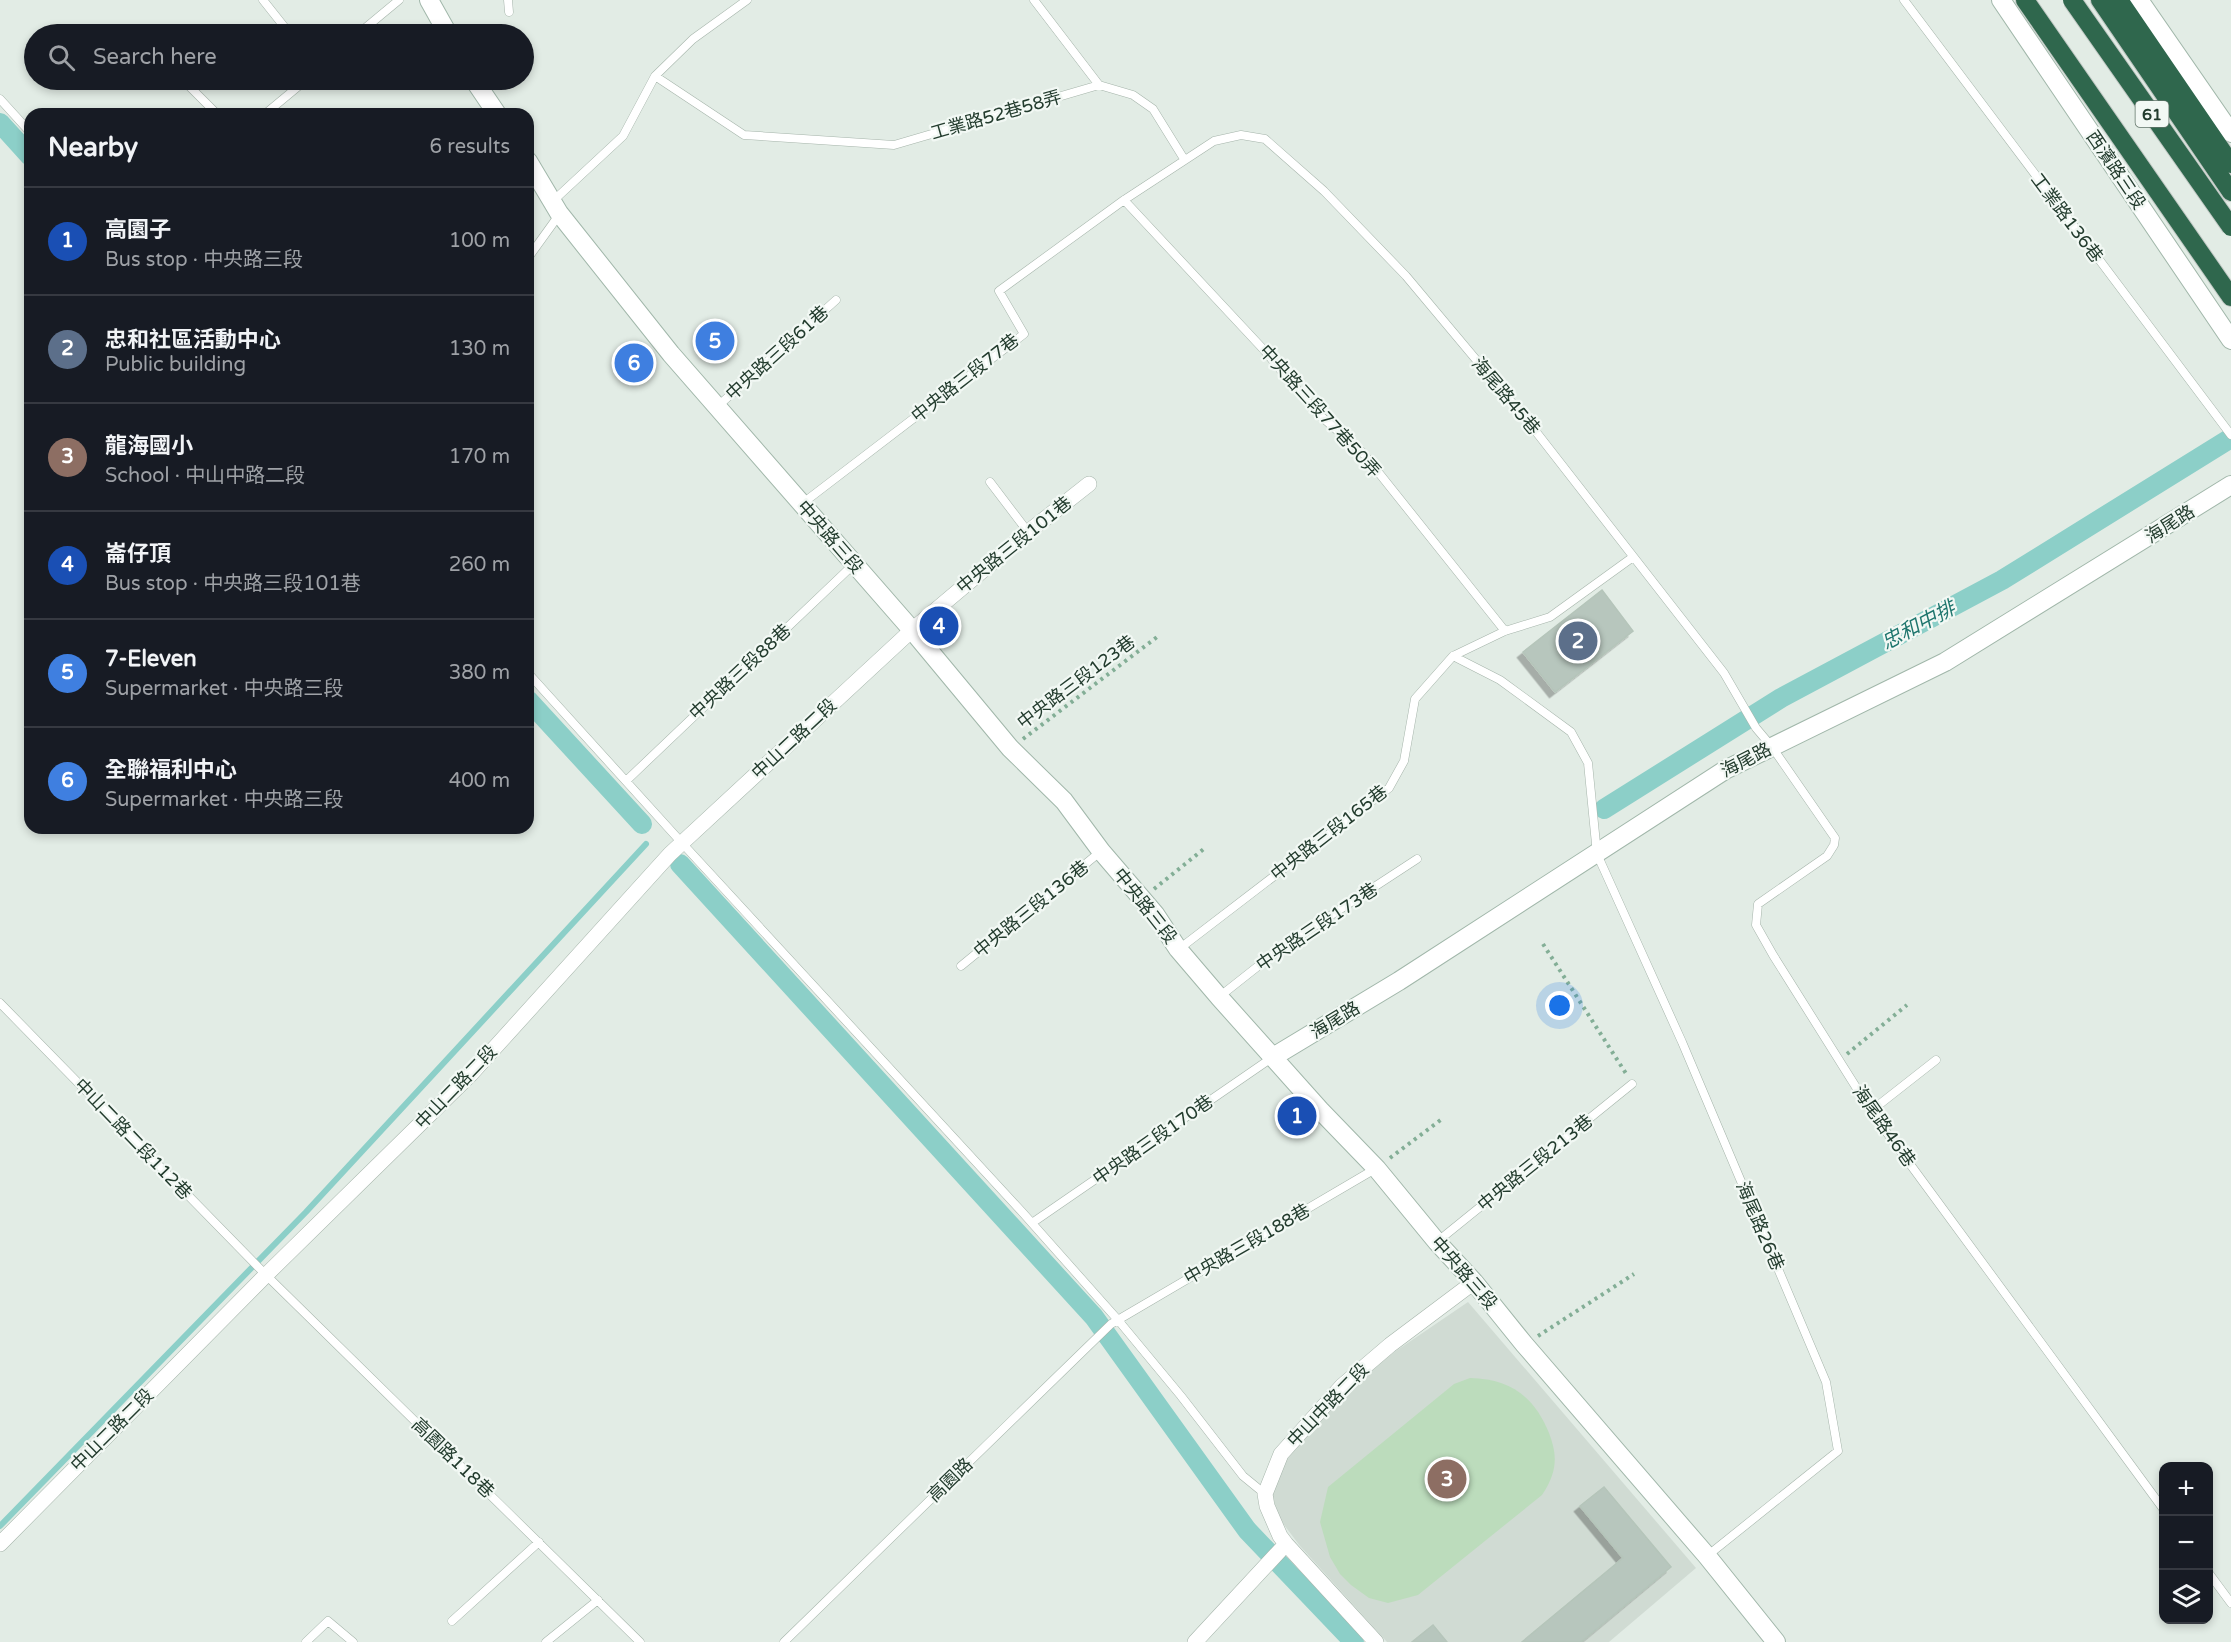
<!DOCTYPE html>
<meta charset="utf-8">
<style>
body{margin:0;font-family:"Varela Round","Noto Sans TC",sans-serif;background:#242831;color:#f1f3f6}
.controls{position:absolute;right:18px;bottom:18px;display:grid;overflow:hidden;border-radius:12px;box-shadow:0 3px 9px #0003}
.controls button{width:54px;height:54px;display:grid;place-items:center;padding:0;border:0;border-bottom:2px solid #363941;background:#171b24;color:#f1f3f6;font:30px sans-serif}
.you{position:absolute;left:1560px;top:1006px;width:21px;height:21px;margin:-15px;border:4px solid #fff;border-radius:50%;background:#1a73e8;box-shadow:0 0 0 9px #1a73e833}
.badge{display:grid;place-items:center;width:39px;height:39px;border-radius:50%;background:#ed5f61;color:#fff;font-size:20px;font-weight:700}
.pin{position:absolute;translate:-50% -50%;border:3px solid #fff;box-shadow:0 2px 6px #0006}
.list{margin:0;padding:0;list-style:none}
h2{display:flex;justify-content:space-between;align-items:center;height:78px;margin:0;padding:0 24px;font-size:26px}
h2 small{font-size:20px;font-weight:400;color:#9ea1a6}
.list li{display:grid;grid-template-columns:39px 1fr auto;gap:18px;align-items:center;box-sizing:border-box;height:108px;padding:0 24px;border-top:2px solid #363941}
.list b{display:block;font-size:22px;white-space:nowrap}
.list p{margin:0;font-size:20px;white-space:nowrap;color:#9ea1a6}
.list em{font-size:20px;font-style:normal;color:#9ea1a6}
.icon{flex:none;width:33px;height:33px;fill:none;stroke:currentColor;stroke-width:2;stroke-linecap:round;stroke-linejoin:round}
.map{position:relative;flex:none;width:2231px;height:1642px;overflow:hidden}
.search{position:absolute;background:#171b24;box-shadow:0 3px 9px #0003;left:24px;top:24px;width:510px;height:66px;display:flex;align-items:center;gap:15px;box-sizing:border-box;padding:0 21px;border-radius:33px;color:#9ea1a6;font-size:22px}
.panel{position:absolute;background:#171b24;box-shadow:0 3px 9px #0003;left:24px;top:108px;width:510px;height:726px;border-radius:18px}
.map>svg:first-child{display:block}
</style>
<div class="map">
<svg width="2231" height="1642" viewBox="0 0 2231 1642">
<defs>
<filter id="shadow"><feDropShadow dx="-5.5" dy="5.5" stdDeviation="0" flood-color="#0004"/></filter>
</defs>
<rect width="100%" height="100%" fill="#e2ece5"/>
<path fill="#d0dbd3" d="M1468,1302L1696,1568L1609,1642H1387L1300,1546L1279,1518L1271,1490L1280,1468L1318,1421L1353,1385L1393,1353Z"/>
<path fill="#bcdcbc" d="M1470,1378C1510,1379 1534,1396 1549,1433C1558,1456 1557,1473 1542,1495L1418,1595L1388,1603L1369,1598L1351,1585L1340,1574L1330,1557L1320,1522L1328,1487L1454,1384Z"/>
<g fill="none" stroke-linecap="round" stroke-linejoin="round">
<path stroke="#8ccfc8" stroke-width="6" d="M0,1526L306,1212L646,844"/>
<path stroke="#8ccfc8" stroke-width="20" d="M0,123L30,156
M528,700L642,824
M1604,809L1781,698L2002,580L2231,438
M680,864L1094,1317L1247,1530L1354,1642"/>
</g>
<path fill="#b7c6bd" stroke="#b5c5ba" stroke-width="1.5" filter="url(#shadow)" d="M1602,590L1633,631L1555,692L1523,652Z
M1604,1487L1671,1567L1581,1642H1522L1623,1558L1580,1506Z
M1433,1625L1447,1642H1412Z"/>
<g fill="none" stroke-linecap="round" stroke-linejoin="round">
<defs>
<path id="lane" d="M263,0L290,34
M508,0L509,12
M1034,0L1099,85L1133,95L1153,109L1184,159
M1904,0L2231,435
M358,34L399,0
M655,76L744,135L894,145L1099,85
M183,80L217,114
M0,99L30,132
M265,114L306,80
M1124,200L1264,350L1315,411L1363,453L1505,631
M553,201L623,136L655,76L693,39L747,0
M528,258L559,215
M718,406L836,300
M990,482L1028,532
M803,503L1024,334L999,291L1124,200L1214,141L1241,135L1265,139L1324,191L1406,276L1530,424L1724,673L1756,728L1772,747L1835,838L1834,845L1827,856L1758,904L1756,925L1773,955L1871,1111L2164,1510
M1453,656L1500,680L1571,732L1588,763L1597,854L1682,1042L1826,1382L1838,1451L1707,1556
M528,673L682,843L1023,1213L1118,1320L1181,1396L1243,1476L1265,1494
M626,781L854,564
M1179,949L1389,788L1404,761L1415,699L1453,656L1505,631L1550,617L1633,557
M961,966L1100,852
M1219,997L1281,948L1417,859
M0,1003L266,1275L640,1642
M1871,1111L1936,1060
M1032,1223L1273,1057
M1438,1241L1632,1084
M2208,1572L2231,1603
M452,1621L539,1542
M306,1642L328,1621L353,1642
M546,1642L598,1600
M784,1642L1111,1324L1375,1169"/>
<path id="street" d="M0,1544L266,1275L471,1074L670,854L912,630L1032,529L1089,484
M1286,1544L1376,1642
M1195,1642L1286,1544L1280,1536L1267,1506L1265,1494L1281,1454L1342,1386L1390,1345L1474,1282"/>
<path id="secondary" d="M429,0L448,34
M2001,0L2231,340
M2139,0L2231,133
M474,80L497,114
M528,161L559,213L671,354L912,630L1010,748L1064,801L1101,851L1155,914L1178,949L1219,997L1320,1110L1377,1169L1437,1242L1474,1282L1524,1344L1707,1556L1776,1642
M1273,1057L1399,981L1725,770L1945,662L2231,485"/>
<path id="highway" d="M2025,0L2231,297
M2100,0L2231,192
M2119,0L2231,164"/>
</defs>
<use href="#lane" stroke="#a5b4aa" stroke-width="9"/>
<use href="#street" stroke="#a5b4aa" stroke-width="16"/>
<use href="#secondary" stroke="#a1b7aa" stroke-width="20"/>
<use href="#highway" stroke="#c1c8c4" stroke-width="20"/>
<path stroke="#83ae96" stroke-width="4" stroke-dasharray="3 4.5" stroke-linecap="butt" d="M1023,739L1157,637
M1154,889L1205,848
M1543,944L1627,1075
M1847,1054L1907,1005
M1390,1158L1442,1119
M1538,1336L1634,1274"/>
<use href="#lane" stroke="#fff" stroke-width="8"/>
<use href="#street" stroke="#fff" stroke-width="15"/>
<use href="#secondary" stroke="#fff" stroke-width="18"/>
<use href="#highway" stroke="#2f674d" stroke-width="18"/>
<defs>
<path id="highway-bridge" d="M2072,0L2231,227"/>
</defs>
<use href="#highway-bridge" stroke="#c1c8c4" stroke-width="20" stroke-linecap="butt"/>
<use href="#highway-bridge" stroke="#2f674d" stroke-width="18"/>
</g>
<g text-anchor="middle" stroke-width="4.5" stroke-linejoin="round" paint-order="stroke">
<rect fill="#f2f8f4" stroke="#617469" stroke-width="1.5" x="2135.5" y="101" width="33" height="26" rx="4.5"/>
<g font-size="16" font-weight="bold" fill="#233c2e">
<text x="2152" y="120">61</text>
</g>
<g font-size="18" fill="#233c2e" stroke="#f2f8f4">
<text transform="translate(996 115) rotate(-16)" y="6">工業路52巷58弄</text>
<text transform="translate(2116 170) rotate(56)" y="6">西濱路三段</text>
<text transform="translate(2067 218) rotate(53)" y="6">工業路136巷</text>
<text transform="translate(777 353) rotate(-42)" y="6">中央路三段61巷</text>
<text transform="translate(965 378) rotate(-38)" y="6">中央路三段77巷</text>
<text transform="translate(1506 396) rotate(50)" y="6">海尾路45巷</text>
<text transform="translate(1320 411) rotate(48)" y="6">中央路三段77巷50弄</text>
<text transform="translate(2170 524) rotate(-32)" y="6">海尾路</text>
<text transform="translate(830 537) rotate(49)" y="6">中央路三段</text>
<text transform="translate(1014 545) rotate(-39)" y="6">中央路三段101巷</text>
<text transform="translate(740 672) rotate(-43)" y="6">中央路三段88巷</text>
<text transform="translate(1076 682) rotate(-37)" y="6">中央路三段123巷</text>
<text transform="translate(794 739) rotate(-43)" y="6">中山二路二段</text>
<text transform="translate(1746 760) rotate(-27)" y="6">海尾路</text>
<text transform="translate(1329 833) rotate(-38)" y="6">中央路三段165巷</text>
<text transform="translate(1145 906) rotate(52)" y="6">中央路三段</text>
<text transform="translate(1031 909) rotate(-39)" y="6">中央路三段136巷</text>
<text transform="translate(1317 927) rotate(-34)" y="6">中央路三段173巷</text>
<text transform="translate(1335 1020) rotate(-31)" y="6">海尾路</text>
<text transform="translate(456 1087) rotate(-46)" y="6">中山二路二段</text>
<text transform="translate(1884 1126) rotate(55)" y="6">海尾路46巷</text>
<text transform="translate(133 1139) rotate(46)" y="6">中山二路二段112巷</text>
<text transform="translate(1153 1140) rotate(-35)" y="6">中央路三段170巷</text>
<text transform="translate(1535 1163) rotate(-39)" y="6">中央路三段213巷</text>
<text transform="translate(1760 1226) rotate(67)" y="6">海尾路26巷</text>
<text transform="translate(1247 1244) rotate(-30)" y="6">中央路三段188巷</text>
<text transform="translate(1464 1273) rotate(49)" y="6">中央路三段</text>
<text transform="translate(1328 1405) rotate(-46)" y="6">中山中路二段</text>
<text transform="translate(112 1430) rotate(-45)" y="6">中山二路二段</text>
<text transform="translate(453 1458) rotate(44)" y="6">高園路118巷</text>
<text transform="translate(950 1480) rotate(-44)" y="6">高園路</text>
</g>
<g font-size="20" font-style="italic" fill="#1f766e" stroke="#f2f8f4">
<text transform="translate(1918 625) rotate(-28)" y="7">忠和中排</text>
</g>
</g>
</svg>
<div class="controls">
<button>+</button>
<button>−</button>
<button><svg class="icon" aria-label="layers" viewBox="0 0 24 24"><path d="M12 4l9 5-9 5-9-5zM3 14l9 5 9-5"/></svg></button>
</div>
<div class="you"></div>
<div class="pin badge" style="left:1297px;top:1116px;background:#1a4fb4">1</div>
<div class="pin badge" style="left:1578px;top:641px;background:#5c6f8a">2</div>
<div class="pin badge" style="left:1447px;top:1479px;background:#8d6e63">3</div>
<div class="pin badge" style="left:939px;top:626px;background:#1a4fb4">4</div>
<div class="pin badge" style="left:715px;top:341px;background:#3f7fe0">5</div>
<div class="pin badge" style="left:634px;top:363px;background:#3f7fe0">6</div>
<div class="search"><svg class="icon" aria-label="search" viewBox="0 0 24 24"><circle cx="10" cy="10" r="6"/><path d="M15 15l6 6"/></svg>Search here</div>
<section class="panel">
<h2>Nearby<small>6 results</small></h2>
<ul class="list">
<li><span class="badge" style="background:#1a4fb4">1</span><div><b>高園子</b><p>Bus stop · 中央路三段</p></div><em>100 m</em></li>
<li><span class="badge" style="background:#5c6f8a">2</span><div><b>忠和社區活動中心</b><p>Public building</p></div><em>130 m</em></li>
<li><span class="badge" style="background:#8d6e63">3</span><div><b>龍海國小</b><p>School · 中山中路二段</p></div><em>170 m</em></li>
<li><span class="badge" style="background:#1a4fb4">4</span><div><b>崙仔頂</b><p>Bus stop · 中央路三段101巷</p></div><em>260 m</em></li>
<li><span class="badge" style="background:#3f7fe0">5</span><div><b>7-Eleven</b><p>Supermarket · 中央路三段</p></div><em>380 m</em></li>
<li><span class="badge" style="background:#3f7fe0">6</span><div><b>全聯福利中心</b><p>Supermarket · 中央路三段</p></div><em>400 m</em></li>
</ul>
</section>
</div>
